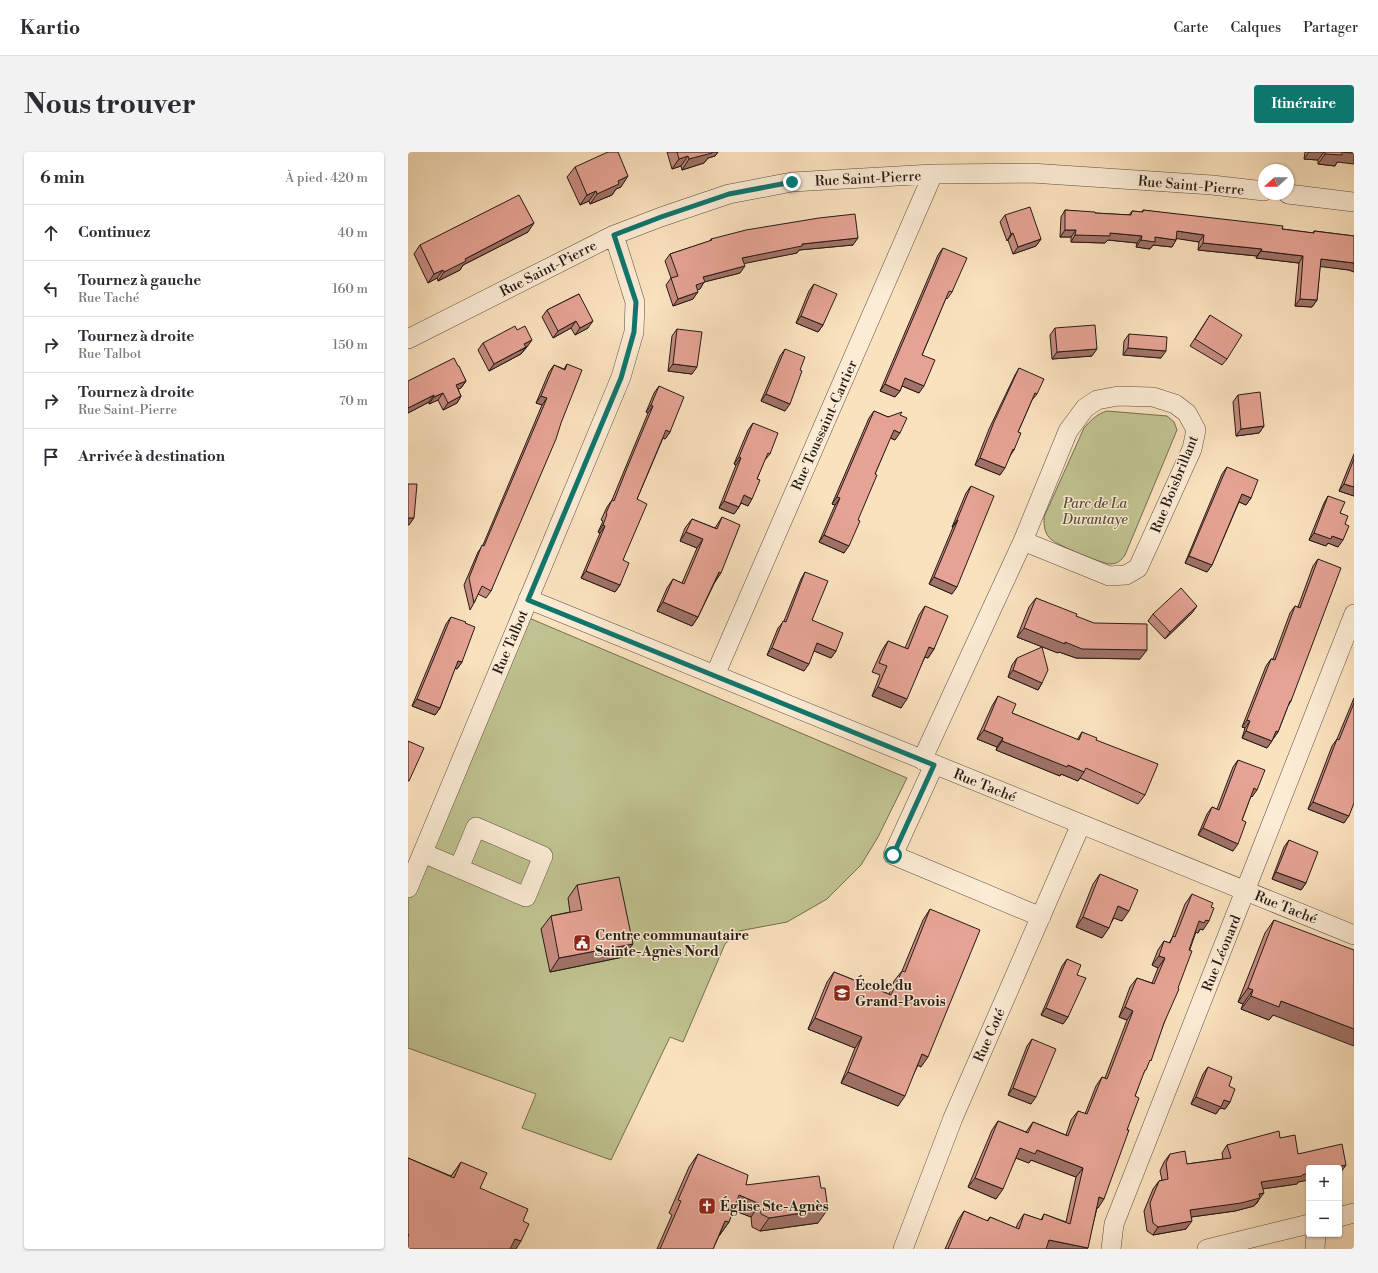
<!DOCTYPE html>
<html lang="fr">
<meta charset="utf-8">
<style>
body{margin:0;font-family:"Libre Bodoni",serif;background:#f2f2f3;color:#2b2b33}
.controls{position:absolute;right:12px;bottom:12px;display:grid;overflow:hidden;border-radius:4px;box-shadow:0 1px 3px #0004}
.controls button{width:36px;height:36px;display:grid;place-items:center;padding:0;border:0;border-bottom:1px solid #e1e1e2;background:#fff;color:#2b2b33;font:20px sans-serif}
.compass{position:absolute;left:850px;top:12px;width:36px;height:36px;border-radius:50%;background:#fff;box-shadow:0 1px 3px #0004;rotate:249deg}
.stop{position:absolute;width:12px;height:12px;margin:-9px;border:3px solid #0f766e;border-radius:50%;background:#fff}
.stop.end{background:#0f766e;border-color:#fff;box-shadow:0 1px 4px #0008}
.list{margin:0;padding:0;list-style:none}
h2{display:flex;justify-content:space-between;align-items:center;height:52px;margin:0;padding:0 16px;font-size:17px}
h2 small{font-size:13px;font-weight:400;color:#7c7c81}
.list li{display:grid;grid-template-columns:26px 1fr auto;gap:12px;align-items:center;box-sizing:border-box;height:56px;padding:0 16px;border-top:1px solid #e1e1e2}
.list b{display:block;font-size:15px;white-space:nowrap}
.list p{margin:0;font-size:13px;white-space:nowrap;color:#7c7c81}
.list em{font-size:13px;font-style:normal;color:#7c7c81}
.icon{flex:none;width:22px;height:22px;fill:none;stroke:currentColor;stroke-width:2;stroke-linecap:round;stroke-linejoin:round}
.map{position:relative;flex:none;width:946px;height:1097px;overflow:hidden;border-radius:4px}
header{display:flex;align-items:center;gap:24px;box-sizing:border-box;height:56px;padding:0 20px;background:#fff;border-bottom:1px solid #e1e1e2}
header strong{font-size:19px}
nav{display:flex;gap:22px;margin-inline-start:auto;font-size:14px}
.intro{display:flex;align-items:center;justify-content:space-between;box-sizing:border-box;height:96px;padding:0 24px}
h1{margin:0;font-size:28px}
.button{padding:10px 18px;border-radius:4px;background:#0f766e;color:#fff;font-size:14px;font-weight:700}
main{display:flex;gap:24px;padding:0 24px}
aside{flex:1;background:#fff;border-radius:4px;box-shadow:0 1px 3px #0004}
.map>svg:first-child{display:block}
</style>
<header>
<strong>Kartio</strong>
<nav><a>Carte</a><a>Calques</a><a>Partager</a></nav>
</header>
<div class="intro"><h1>Nous trouver</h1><a class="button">Itinéraire</a></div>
<main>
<aside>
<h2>6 min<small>À pied · 420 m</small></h2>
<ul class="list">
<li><svg class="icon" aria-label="ahead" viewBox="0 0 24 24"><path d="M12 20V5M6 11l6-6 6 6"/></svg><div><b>Continuez</b></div><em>40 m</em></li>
<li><svg class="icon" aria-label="left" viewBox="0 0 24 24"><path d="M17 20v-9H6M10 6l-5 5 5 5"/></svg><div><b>Tournez à gauche</b><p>Rue Taché</p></div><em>160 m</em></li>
<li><svg class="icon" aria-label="right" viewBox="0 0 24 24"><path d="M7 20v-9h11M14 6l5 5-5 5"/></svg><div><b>Tournez à droite</b><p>Rue Talbot</p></div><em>150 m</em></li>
<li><svg class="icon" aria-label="right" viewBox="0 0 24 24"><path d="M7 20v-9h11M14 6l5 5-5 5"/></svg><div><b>Tournez à droite</b><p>Rue Saint-Pierre</p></div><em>70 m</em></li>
<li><svg class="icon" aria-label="arrive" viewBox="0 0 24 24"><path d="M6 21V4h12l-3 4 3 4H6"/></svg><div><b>Arrivée à destination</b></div></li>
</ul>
</aside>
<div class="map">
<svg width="946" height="1097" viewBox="0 0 946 1097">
<rect width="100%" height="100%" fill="#fbe2bf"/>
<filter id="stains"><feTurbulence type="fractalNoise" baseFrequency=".005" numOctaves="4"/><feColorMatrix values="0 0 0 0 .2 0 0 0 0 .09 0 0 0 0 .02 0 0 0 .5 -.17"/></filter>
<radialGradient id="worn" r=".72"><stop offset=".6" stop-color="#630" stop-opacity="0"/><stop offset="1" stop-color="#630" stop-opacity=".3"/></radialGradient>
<path fill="#c0c391" stroke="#726e53" d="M699,259L759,264L766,270L769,278L717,403C713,409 709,412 702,412C695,412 649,393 644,388C636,382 636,374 636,365L676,276C683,268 689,262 699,259Z
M121,466L499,626L470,685L453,713L419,747L379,770L331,779L317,792L275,890L262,885L203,1008L114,976L128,942L0,896V734Z"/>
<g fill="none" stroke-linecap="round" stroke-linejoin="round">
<defs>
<path id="minor" d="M880,42L946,50
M0,187L206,83L253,65L321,42L384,30L525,22L623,21L804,33L856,39
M120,447L946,783
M307,523L525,22
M514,608L615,389L660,279L677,256L689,248L710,244L745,245L767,252L779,261L788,278L784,297L730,416L718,423L701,424L615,389
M526,613L485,703L633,765
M15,701L118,745L135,704L68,675L51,716
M0,736L213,225L226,180L227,150L206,83
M931,1065L946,1061
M495,1097L545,966L673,672
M703,1097L706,1072L946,462
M799,1097L901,1072
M907,1097L908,1082"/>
</defs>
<use href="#minor" stroke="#5a4c40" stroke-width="20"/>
<use href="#minor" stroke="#fcecd5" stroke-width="19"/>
</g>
<path fill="#c68c80" stroke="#251a15" d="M259,0H310L307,4L300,6L296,11L274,18L273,14L264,17Z
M897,0H946L929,10L927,14L910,12V8L896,7Z
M167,15L213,35L208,37L204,43L182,52L181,49L172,53L159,25Z
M657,58L687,61L721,63L724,59L734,60L735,58L874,77L905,81L906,79L946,84V120L941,118L912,114L909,148L904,155L887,154L891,111L848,106L849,104L790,98L791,90L769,86L764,95L745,93L742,97L728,95L729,91L700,88L697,91L663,90V85H652L653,65Z
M597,63L633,87L628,94L605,102L600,88L599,89L592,70Z
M120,80L55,113L52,118L30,129L29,126L20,131L6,102L12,93Z
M303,87L445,93L391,98L389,101L336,111L332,121L296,130L292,137H289L285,147L265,154L258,133L263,126L257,109L262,102L302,89Z
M535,96L544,140L539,147L538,146L514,203L511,241L494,234L492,239L487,245L472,239L530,103Z
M406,132L415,173L410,180L388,171L401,139Z
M171,142L180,176L167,183L163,176L145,186L134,165L139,158Z
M802,163L819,207L814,213L782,194Z
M647,176L684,204L644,207L642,183Z
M269,177L284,222L260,219L264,184Z
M721,182L753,206L715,203L716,189Z
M75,191L119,195L113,202L81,219L70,198Z
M377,197L392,218L377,259L353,249L372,204Z
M159,212L83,439L78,446L70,442L66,451L62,458L56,433L70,400L75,393L134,253L128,251L141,220L146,213L156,217Z
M50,214L58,229L53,236L50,237L53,244L49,251L35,258L30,248L21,252V250L0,261Z
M611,216L624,248L610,280L606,298L602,304L592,323L567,313L581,277L607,223Z
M251,234L262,280L257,287L255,286L229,347L215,408L212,433L207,440L173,426L192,381L190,380L195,369L193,368L199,355L204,348L240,261L238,260L246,241Z
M830,243L856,274L851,281L828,284L825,250Z
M466,259L480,265L492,263L487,288L482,286L467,322L436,401L411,390L427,353L424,352L461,266Z
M345,271L362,302L356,309L349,327L340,354L333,351L331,355L326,362L311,356L328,313L326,312L340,278Z
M946,302V344L931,339Z
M819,315L843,346L838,353L831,350L804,413L799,420L777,411L814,322Z
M563,334L544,442L521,432L545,375H544L558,341Z
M920,344L932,361L937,372L930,395L920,391L918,394L901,388L916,351Z
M314,365L307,430L290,465L284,474L249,459L259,436L265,427L274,431L289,396L272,389L277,376L284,367L307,376Z
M910,407L883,549L880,554L870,580L865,587L859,596L834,586L837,576L834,575L858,514L863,507H865L882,461L887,454L890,455L905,414Z
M397,420L404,468L428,499L423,506L406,499L396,519L359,503L370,476L376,469L393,427Z
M628,446L668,464L732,507L668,506L651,500L650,501L609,485L621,455Z
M517,454L526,497L520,506L517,505L493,556L464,544L472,523L464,520L474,498L480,489L497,496L511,463Z
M784,461L757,487L740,469L745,462Z
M43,465L54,510L49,517L47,516L32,556L27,563L4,554L38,472Z
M609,506L634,531L630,538L600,525L604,513Z
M590,544L604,561L669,588L674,580L688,588L737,643L730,652L672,626L670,629L653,622L652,624L588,598L589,595L569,587L584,554Z
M946,546V651L936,671L900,657L924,594L929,587Z
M830,608L844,645L843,644L834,668L825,699L790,683L799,662L804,655L809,657L825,615Z
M881,688L898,731L893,738L864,727L876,695Z
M692,722L714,769L706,766L694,786L668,775L685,732Z
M169,733L215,805L142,820L133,777L143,764L162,760L160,746Z
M784,742L795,778L792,777L790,781L788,780L756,871L740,912L735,922L727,944L719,978L690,1056H689L679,1097H537L550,1068L556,1059L579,1069L582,1065L608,1076L610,1071L616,1062L633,1068L636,1062L658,1070L668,1025L623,1008L621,1011L608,1006L588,1047L560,1035L584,978L590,969L618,980L625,970L658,983L663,968L670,959L677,962L688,934L694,925L697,926L719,868L711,865L722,835L729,826L744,831L750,816L744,813L750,798L756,789L761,791L764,786L777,752Z
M522,757L513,915L510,913L490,954L433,931L447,896L400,877L419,830L426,820L481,842L486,829L494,819L515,768Z
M866,768L865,863L861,868L833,857L835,852L830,850L857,781Z
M659,807L669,823L660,865L655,872L633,863L654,814Z
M624,887L623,952L600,943L619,894Z
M800,915L821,934L822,950L817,957L812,956L808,962L783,952L795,922Z
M872,986L890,1002L938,1013L932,1021L890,1030L889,1032L854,1037L850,1050L846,1054L827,1059L783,1065L778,1077L745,1083L739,1079L736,1059L745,1037L751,1029L754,1028L752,1019L756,1010L762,1002L779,1012L815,1007L814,1001L819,993Z
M290,1002L338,1033L410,1071L352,1079L344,1075L343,1065L325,1058L321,1070L311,1084L305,1097H249L264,1063L261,1061L281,1015Z
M0,1006L43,1024L53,1010L72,1036L115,1069L0,1097Z"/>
<path fill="#a17268" stroke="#251a15" d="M301,0H310L307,4L300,6L296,11L274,18L281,7Z
M901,0H916L910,8L896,7Z
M934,0L946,1V12L929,10L927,14L910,12L917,2Z
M280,4L273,14L264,17L271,7Z
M220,24L213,35L208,37L204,43L182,52L189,42L210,29Z
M188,39L181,49L172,53L179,43Z
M126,71L120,80L55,113L52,118L30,129L36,120L57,107Z
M657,78H668L663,85H652Z
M769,79L796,83L791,90L765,86Z
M605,81L600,88L599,89L603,82Z
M702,81L734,84L729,91L700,88L697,91L663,90L667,83Z
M747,85L768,88L764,95L745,93L742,97L728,95L733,88Z
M450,86L445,93L391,98L389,101L329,113L334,106L394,92Z
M633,87L628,94L605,102L610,95Z
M795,91L854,97L849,104L790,98Z
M853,99L895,104L891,111L848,106Z
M913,107L946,111V120L941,118L908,114Z
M337,114L332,121L296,130L292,137L283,140L288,133L295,125Z
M35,118L29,126L20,131L26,122Z
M290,140L285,147L265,154L270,147Z
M892,147L909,148L904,155L887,154Z
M393,164L415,173L410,180L388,171Z
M168,169L163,176L145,186L150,179Z
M185,169L180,176L167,183L172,176Z
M124,188L119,195L111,199L116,192Z
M118,195L113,202L81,219L86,212Z
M720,196L758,199L753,206L715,203Z
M689,197L684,204L644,207L649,200Z
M265,212L289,215L284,222L260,219Z
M497,226L516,234L511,241L492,233Z
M58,229L53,236L43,240L48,233Z
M477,232L492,239L487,245L472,239Z
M35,241L30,248L21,252L26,245Z
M627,241L629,242L624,248H622Z
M358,242L382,252L377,259L353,249Z
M26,243L21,250L0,261V256Z
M53,244L49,251L35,258L40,251Z
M133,244L139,246L134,253L128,251Z
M243,253L245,254L240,261L238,260Z
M856,274L851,281L828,284L833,277Z
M258,278L262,280L257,287L253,285Z
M486,278L492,281L487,288L481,285Z
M331,305L333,306L328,313L326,312Z
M572,306L597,316L592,323L567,313Z
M936,332L946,335V344L931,339Z
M834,342L843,346L838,353L829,349Z
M336,343L344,347L340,354L331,350Z
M429,345L432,346L427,353L424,352Z
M316,349L331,355L326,362L311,356Z
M0,366H6L1,373H0Z
M549,368H550L545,375H544Z
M195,373L197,374L192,381L190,380Z
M278,380L295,387L289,396L272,389Z
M906,381L924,384L935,388L930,395L920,391L918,394L901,388Z
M416,383L441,394L436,401L411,390Z
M781,404L804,413L799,420L777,411Z
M178,419L212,433L207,440L173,426Z
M311,420L313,421L307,430Z
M526,425L549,435L544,442L521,432Z
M255,450L290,465L284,474L249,459Z
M789,454L784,461L757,487L762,480Z
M616,476L657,490L739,498L732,507L668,506L651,500L650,501L609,485Z
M409,491L428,499L423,506L404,498Z
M521,495L526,497L520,506L514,504Z
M364,496L401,512L396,519L359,503Z
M50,509L54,510L49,517L46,516Z
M605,518L634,531L630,538L600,525Z
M470,535L499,547L493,556L464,544Z
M9,547L32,556L27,563L4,554Z
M839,568L842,569L837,576L834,575Z
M576,578L595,586L589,595L569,587Z
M838,579L864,589L859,596L834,586Z
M868,579L870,580L865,587L863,586Z
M594,589L660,613L676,620L670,629L653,622L652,624L588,598Z
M846,636L849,638L844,645L841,643Z
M905,650L941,664L936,671L900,657Z
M795,676L830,692L825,699L790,683Z
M868,720L898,731L893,738L864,727Z
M710,754L721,759L714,769L703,765Z
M675,765L701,776L694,786L668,775Z
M798,768L801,769L795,778L792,777L790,781L785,779L791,769Z
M225,792L215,805L142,820L151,806Z
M751,804L757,806L750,816L744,813Z
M840,836L845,838L835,852L830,850Z
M843,844L873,849L946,877V894L865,863L861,868L833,857Z
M717,855L725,859L719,868L711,865Z
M638,856L660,865L655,872L633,863Z
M407,866L454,885L447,896L400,877Z
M514,902L520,905L513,915L507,912Z
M440,920L497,944L490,954L433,931Z
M605,936L628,945L623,952L600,943Z
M788,945L816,948L822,950L817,957L812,956L808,962L783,952Z
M612,996L629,998L675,1016L668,1025L623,1008L621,1011L605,1005Z
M938,1013L932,1021H931V1016H924Z
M901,1021V1028L890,1030L889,1032L847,1038L853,1030Z
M567,1026L595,1037L588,1047L560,1035Z
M856,1041L846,1054L827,1059L776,1066L782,1058Z
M331,1043L352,1052L343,1065L322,1057Z
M691,1045L696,1047L690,1056L685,1055Z
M420,1057L410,1071L352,1079L361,1066Z
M317,1069L321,1070L311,1084Z
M784,1069L778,1077L745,1083L750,1075Z
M107,1087L113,1089L108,1097H99Z
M641,1088L680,1096L679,1097H635Z"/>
<path fill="#e6a395" stroke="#251a15" d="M200,0H210L220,24L210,29L211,32L189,42L188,39L179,43L167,15Z
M269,0H304V1L281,7L280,4L271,7Z
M917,0H934V3L917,2Z
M936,0H946V1Z
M111,43L126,71L57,107L58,109L36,120L35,118L26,122L12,93Z
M622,55L633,87L610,95L605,81L603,82L597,63Z
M657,58L687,60V61L723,63L724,59L735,60V58L875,74L874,77L906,81V79L946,84V111L913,107L909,148L892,147L895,104L853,99L854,97L795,91L796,83L769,79L768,88L747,85V90L733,88L734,84L702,81V84L667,83L668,78H657Z
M447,62L450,86L394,92V94L334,106L337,114L295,125L297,130L288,133L290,140L270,147L263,126L270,124L262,102L304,88L303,87L338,78L411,66Z
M535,96L559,106L544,140L541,139L514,203L527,208L516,234L497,226L492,239L477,232Z
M406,132L429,142L415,173L393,164Z
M171,142L185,169L172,176L168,169L150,179L139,158Z
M802,163L834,183L819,207L787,187Z
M687,173L689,197L649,200L647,176Z
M107,174L109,178L117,174L124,188L116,192L118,195L86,212L75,191Z
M269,177L294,180L289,215L265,212Z
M721,182L759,185L758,199L720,196Z
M377,197L397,205L392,218L394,219L382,252L358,242Z
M46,206L50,214H51L58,229L48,233L53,244L40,251L35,241L26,245V243L0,256V229Z
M159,212L174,218L153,271L148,287L83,439L74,434L66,451L61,426L74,393L76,394L139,246L133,244L146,213L157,218Z
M611,216L636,227L629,242L627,241L610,280L613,281L606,298L605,297L597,316L572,306L586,270Z
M251,234L276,245L262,280L258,278L229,347L239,352L215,408L221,411L212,433L178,419L197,374L195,373L199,362L198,361L204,348L206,349L219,316L245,254L243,253Z
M852,240L856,274L833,277L830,243Z
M466,259L480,265L494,260L492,263L499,266L492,281L486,278L467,322L469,323L450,368L452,369L441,394L416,383L432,346L429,345Z
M345,271L370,281L362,302L360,301L349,327L352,328L344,347L336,343L331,355L316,349L333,306L331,305Z
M946,307V335L936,332Z
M819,315L850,328L843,346L834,342L804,413L781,404Z
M0,332H9L6,366H0Z
M563,334L586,344L549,435L526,425L550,368H549Z
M920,344L937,350L932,361L940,364L937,372L941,374L935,388L924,384L923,387L906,381Z
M314,365L332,373L313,421L311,420L290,465L255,450L265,427L276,432L295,387L278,380L284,367L309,377Z
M910,407L933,416L883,549H882L870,580L868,579L864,589L838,579L842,569L839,568L863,507L867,508L887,454L892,456Z
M397,420L420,429L404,468L435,481L428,499L409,491L401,512L364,496L375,469L378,470Z
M773,436L789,454L762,480L745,462Z
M628,446L669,462L668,464L686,471L739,472V498L674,497L657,490V492L616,476Z
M517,454L540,464L526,497L521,495L499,547L470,535L479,514L471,511L480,489L500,497Z
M43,465L58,470L57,471L67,475L54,510L50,509L32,556L9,547Z
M634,495L640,518L634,531L605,518L609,506Z
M590,544L608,552L604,561L671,588L674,580L689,586L688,588L750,612L737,643L678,616L676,620L660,613L659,615L594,589L595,586L576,578Z
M946,551V651L941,664L905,650L929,587L931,588Z
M0,589L16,596L1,629H0Z
M830,608L857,618L849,638L846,636L834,668L838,670L830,692L795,676L804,655L811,658Z
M881,688L910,700L898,731L868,720Z
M692,722L730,738L721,759L710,754L701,776L675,765Z
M211,725L225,792L151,806L143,764L174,758L169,733Z
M784,742L805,751L803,755L806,756L801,769L798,768L796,771L791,769L781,798L784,799L770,836L771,837L756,871L743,909L742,908L738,918H737L727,944L731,946L719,978H721L696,1047L691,1045L680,1096L641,1088L638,1097H540L556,1059L580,1069L582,1065L611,1077L616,1062L634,1068L636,1062L662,1072L675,1016L629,998L627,1002L612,996L595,1037L567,1026L590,969L620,981L625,970L660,984L670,959L679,962L694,925L699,927L725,859L717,855L729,826L746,832L757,806L751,804L756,789L762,791L765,784L767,785Z
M522,757L572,778L520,905L514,902L497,944L440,920L454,885L407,866L426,820L483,843L494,819L497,820Z
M866,768L946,798V877L873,849L871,855L843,844L845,838L840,836Z
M659,807L673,813L669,823L678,826L660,865L638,856Z
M624,887L648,897L628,945L605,936Z
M800,915L824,925L821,934L827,937L822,950L816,948L813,955L788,945Z
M871,979L872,986L887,983L890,1002L934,992L938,1013L924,1016H901V1021L894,1023V1024L853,1030L856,1041L851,1042L852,1046L833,1051L782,1058L784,1069L750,1075L745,1071L742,1051L751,1029L760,1027L758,1011L762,1002L777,999L779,1012L823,1006L819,993Z
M290,1002L340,1023L338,1033L411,1024L413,1036H417L420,1057L361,1066L353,1062L352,1052L331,1043L321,1070L317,1069L305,1097H252L273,1049L270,1048Z
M0,1006L46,1026L53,1010L79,1021L72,1036L120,1057L115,1069L121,1072L113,1089L107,1087L102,1097H0V1085L1,1083L0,1082Z"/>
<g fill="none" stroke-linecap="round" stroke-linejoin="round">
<path stroke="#0f766e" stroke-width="5" d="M384,30L321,42L253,65L206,83L228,150L226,180L213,226L120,448L526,613L485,703"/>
</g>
<defs>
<symbol id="civic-square" viewBox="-11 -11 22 22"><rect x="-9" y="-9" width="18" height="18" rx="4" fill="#8f2418" stroke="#fcecd5"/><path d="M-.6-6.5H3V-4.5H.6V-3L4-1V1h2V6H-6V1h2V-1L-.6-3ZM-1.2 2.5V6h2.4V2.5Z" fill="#fff"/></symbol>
<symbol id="school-square" viewBox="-11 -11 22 22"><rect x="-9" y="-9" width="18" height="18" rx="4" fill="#8f2418" stroke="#fcecd5"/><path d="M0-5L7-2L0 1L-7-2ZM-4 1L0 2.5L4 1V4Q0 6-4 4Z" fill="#fff"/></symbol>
<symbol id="church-square" viewBox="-11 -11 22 22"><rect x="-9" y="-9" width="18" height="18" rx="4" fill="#8f2418" stroke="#fcecd5"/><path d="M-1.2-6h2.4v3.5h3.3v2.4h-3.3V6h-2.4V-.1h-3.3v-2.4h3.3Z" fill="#fff"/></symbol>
</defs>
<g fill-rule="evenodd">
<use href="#civic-square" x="164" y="781" width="20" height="20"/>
<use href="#school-square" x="424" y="831" width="20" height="20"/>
<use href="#church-square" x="289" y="1044" width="20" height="20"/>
</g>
<g text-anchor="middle" stroke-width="3" stroke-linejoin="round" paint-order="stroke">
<g font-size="14" fill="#251a15" stroke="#fcecd5">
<text transform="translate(460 26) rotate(-3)" y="5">Rue Saint-Pierre</text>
<text transform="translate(783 33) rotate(5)" y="5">Rue Saint-Pierre</text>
<text transform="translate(140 116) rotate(-27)" y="5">Rue Saint-Pierre</text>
<text transform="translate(416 273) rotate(-66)" y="5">Rue Toussaint-Cartier</text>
<text transform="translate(766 332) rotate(-68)" y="5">Rue Boisbrillant</text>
<text transform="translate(102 490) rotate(-67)" y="5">Rue Talbot</text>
<text transform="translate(577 633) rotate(22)" y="5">Rue Taché</text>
<text transform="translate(878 755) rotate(22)" y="5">Rue Taché</text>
<text transform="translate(813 801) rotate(-68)" y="5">Rue Léonard</text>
<text transform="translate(581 883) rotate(-66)" y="5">Rue Coté</text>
</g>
<g font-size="14" font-style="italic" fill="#544d3a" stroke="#fcecd5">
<text x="687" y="356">Parc de La<tspan x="687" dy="16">Durantaye</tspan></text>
</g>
<g font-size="14" font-weight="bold" fill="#251a15" stroke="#fcecd5" text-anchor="start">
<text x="187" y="788">Centre communautaire<tspan x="187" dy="16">Sainte-Agnès Nord</tspan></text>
<text x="447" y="838">École du<tspan x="447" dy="16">Grand-Pavois</tspan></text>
<text x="312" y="1059">Église Ste-Agnès</text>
</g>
</g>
<rect width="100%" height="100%" filter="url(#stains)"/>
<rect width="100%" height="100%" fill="url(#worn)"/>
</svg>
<div class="controls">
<button>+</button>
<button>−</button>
</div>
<svg class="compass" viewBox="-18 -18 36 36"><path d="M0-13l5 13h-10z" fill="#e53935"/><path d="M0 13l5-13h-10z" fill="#7c7c81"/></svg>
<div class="stop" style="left:485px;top:703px"></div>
<div class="stop end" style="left:384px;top:30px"></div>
</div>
</main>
